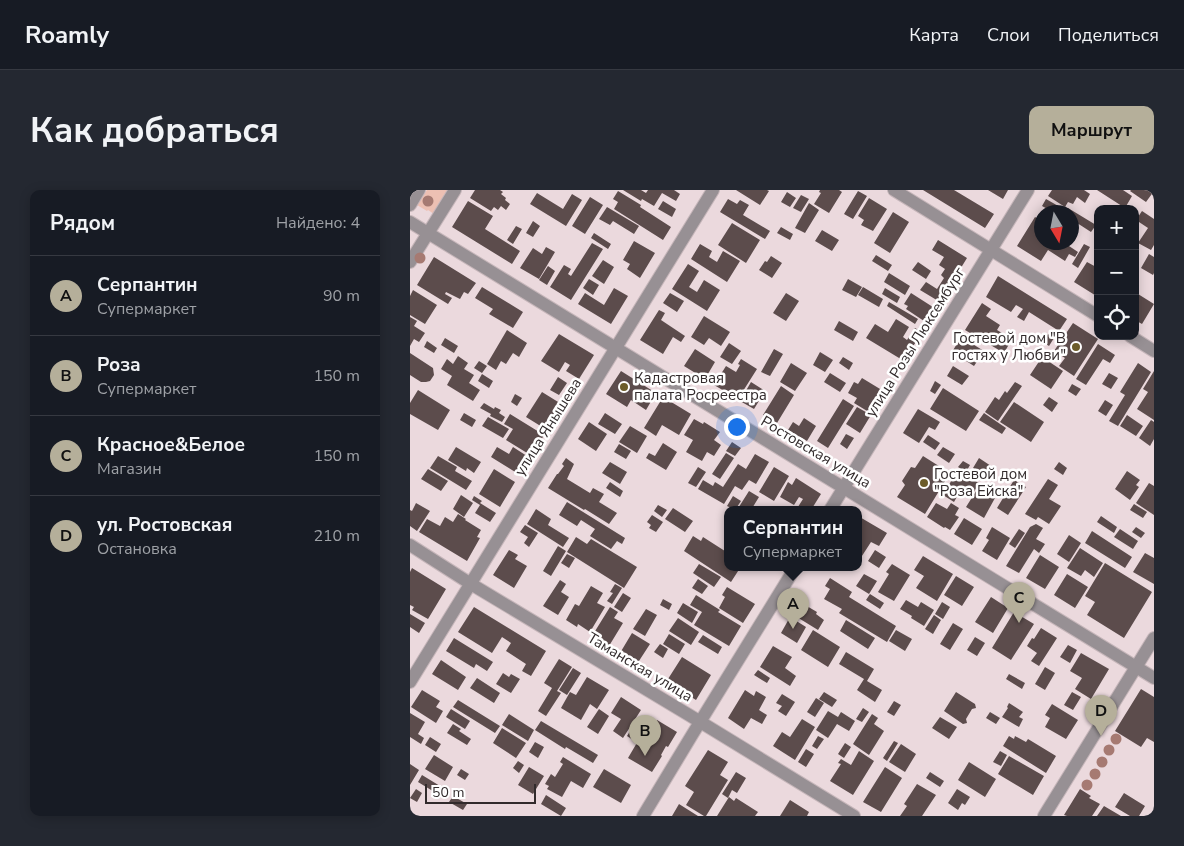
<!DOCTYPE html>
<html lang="ru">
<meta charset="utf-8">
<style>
body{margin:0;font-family:"Nunito Sans",sans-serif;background:#242831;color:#f1f3f6}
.controls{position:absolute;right:15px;top:15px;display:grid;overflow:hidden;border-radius:10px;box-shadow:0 2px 12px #0003}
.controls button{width:45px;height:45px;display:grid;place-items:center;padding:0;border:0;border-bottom:1px solid #363941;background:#171b24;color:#f1f3f6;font:25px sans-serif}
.compass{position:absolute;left:624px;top:15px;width:45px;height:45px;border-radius:50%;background:#171b24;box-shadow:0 2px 12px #0003;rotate:170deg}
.scale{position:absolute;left:15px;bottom:12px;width:111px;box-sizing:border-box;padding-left:5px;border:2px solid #322b2c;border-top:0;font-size:14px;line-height:18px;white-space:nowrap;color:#322b2c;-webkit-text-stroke:4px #fff;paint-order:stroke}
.you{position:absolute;left:326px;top:236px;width:18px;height:18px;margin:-12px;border:4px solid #fff;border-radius:50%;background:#1a73e8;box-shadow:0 0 0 8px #1a73e833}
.badge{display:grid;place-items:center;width:32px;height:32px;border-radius:50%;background:#b5af9a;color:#111;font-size:16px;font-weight:700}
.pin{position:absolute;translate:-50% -41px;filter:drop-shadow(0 1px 2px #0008)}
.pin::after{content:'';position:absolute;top:26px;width:18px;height:15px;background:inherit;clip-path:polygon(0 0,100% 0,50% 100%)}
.popup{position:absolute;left:314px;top:316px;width:138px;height:65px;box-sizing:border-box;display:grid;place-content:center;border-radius:10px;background:#171b24;filter:drop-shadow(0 1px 4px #0005);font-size:16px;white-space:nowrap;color:#9ea1a6}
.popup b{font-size:19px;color:#f1f3f6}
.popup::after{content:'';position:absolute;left:50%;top:100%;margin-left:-10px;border:10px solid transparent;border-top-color:#171b24}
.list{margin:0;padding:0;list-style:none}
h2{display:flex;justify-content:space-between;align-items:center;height:65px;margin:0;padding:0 20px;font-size:21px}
h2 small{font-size:16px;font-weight:400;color:#9ea1a6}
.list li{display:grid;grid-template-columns:32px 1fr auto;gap:15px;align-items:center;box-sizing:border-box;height:80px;padding:0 20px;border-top:1px solid #363941}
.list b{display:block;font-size:19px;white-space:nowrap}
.list p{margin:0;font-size:16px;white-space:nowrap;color:#9ea1a6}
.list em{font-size:16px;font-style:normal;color:#9ea1a6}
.icon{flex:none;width:28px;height:28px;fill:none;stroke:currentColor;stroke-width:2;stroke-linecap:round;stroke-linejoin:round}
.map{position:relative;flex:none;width:744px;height:626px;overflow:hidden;border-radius:10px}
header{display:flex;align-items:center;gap:30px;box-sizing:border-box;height:70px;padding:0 25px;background:#171b24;border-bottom:1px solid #363941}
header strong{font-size:24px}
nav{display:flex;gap:28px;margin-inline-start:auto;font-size:18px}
.intro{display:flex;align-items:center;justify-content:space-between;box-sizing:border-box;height:120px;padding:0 30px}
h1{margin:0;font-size:35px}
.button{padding:12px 22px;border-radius:10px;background:#b5af9a;color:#111;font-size:18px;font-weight:700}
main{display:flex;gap:30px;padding:0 30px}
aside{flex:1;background:#171b24;border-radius:10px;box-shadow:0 2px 12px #0003}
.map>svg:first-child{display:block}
</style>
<header>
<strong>Roamly</strong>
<nav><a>Карта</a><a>Слои</a><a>Поделиться</a></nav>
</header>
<div class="intro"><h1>Как добраться</h1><a class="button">Маршрут</a></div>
<main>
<aside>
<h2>Рядом<small>Найдено: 4</small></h2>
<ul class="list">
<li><span class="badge">A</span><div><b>Серпантин</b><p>Супермаркет</p></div><em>90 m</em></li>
<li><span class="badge">B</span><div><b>Роза</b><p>Супермаркет</p></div><em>150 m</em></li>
<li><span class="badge">C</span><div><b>Красное&amp;Белое</b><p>Магазин</p></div><em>150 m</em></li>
<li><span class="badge">D</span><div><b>ул. Ростовская</b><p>Остановка</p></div><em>210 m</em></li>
</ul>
</aside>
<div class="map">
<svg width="744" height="626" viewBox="0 0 744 626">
<rect width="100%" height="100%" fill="#ebd9dd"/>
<path fill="#edc0b3" d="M17,0H39L24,24L18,20L17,21L7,15Z"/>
<path fill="#5c4c4c" d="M65,0H90L93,2L91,4L96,8L95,10L100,14L96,20L91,16L88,20L84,17L81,21L60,8Z
M213,0H231L236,3L238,0H264L270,4L266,11L252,3L244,16L232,9L231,11Z
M326,0H357L359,1L350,15Z
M410,0H429L432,2L419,23L404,14L411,3L409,2Z
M513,0H544L584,24L575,38Z
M578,0H598L593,9Z
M642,0H674L680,4L675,13L667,7L663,14L658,12L655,17L638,6Z
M687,0H713L722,6L715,18Z
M721,0H742L744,1L736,12L720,1Z
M208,1L231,15L230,17L261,37L253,50L204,19L208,12L203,9Z
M448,1L457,6L443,29L434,24Z
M377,2L386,8L380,17L371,12Z
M127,3L153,19L162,4L172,10L156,36L120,14Z
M391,5L399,9L391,22L383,18Z
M180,7L193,15L175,44L162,36Z
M459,8L477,19L463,41L451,35L454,30L448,26Z
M318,9L327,14L330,10L339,15L333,25L360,41L355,49L310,22Z
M636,9L650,17L646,22H643L632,16Z
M58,11L83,26L75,39L110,61L102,74L42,37Z
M253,11L266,19L262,27L248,19Z
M399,13L409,20L395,43L385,38Z
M197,17L229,36L224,44L203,31L200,35L189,29Z
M658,18L686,35L681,42L664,31L662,35V22H655Z
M732,21L744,29V55L741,60L728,53L738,38L726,30Z
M483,22L499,32L480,63L464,53Z
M625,27L632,31V52H653L668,62L665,67L659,64L655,71L638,60L631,71L607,56Z
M123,31L130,36L123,47L116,43Z
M322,33L350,50L336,73L308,55Z
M106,36L112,39L103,54L97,50Z
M371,37L383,44L380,50L367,43Z
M412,40L429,50L422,61L405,51Z
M184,43L201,54L198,59L181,48Z
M528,50L557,68L530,112L510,100L516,92L527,99L534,88L531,85L535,79L529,75L534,67L522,60Z
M224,51L245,63L230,88L217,79L220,74L213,70Z
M182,53L193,59L161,110L140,97L154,75L161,79L158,84L161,86Z
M290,54L302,61L299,67L307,72L313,61L330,71L317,92L281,69Z
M674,54L680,57L668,78L662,74Z
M136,57L145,62L129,89L110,78L123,58L132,64Z
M739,64L744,67V83L743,85L731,78Z
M466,65L482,75L478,81L462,71Z
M361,66L372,73L362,88L349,80L355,71L357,72Z
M24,67L66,93L58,104L54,102L50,109L36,102L35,104L42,108L38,114L7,95Z
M193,70L204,77L194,94L182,86Z
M508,72L521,81L516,89L502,80Z
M677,72L688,78V107L664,92Z
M278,74L289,81L279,97L287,102L294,90L310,100L297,121L262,99Z
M138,76L145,81L137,95L129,90Z
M479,83L500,96L495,105L474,92Z
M588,86L657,129L649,141L619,122L614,131L607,127L613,119L606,115L601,122L576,107Z
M179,89L189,95L183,105L173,98Z
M438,89L452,97L446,107L432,100Z
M72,97L113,122L103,138L79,124L83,119L65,108Z
M453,97L473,109L469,117L448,105Z
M204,98L218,106L201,134L168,114L175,103L194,115Z
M475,98L490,107L487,113L472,104Z
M3,100L27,115L15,134L0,125V106Z
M260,103L274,111L267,122L253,113Z
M376,103L389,111L376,131L363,123Z
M501,103L526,119L517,133L496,119L498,116L494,114Z
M728,104L744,114L732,134L725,130V109Z
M479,112L508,129L505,134L477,116Z
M572,113L581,119L576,126L590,135L587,140L602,149L594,163L555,140Z
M249,120L255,123L251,130L275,146L271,152L263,147L253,164L230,150Z
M294,126L320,142L311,156L299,148L294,155L281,147Z
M0,127L7,131L4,136L15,143L9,152L4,149L0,156Z
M486,129L499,137L493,147L497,150L505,138L512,142L494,171L456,148L465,134L478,142Z
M429,131L448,142L443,151L424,140Z
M663,133L688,149L664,186L649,176L655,168L644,161Z
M97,140L117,153L109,167L103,163L96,174L91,171L86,180L77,174Z
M149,144L184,165L169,189L156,181L160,175L155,172L149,182L131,171Z
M638,144L644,148L639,156L633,152Z
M551,147L574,161L573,163L576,165L572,172L568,170L564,176L542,162Z
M35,148L48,156L44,163L31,155Z
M17,151L27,158L24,163L14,157Z
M319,153L331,161L322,174L310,167Z
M688,154L705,165L700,173L693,169L676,195L666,189Z
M285,159L305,172L295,189L274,176Z
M364,159L373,164L360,186L351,182Z
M410,162L423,170L415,182L403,175Z
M0,163L23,178L24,185L20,191L16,192H11L0,185Z
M48,166L58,173L54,179L64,185L59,193L70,200L63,211L37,195L42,186L31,179L37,169L43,174Z
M433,167L443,173L439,180L429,173Z
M632,167L653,181L641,199L620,185Z
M331,169L347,179L328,209L304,195L316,176L326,182L330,175L328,174Z
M69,171L77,176L72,183L64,178Z
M381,173L397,183L385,201L370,192Z
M728,173L741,182L708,236L699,231L715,205L710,202Z
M543,176L559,186L552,195L537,186Z
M211,181L246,203L236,220L221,210L217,217L196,204Z
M744,181V230L727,219L738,202L733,199Z
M420,183L436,193L430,202L414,192Z
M699,183L708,188L701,199L692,194Z
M72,184L83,191L79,198L68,191Z
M148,187L157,193L149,205L140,200Z
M452,188L475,202L462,224L444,213L447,208L438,203L444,192L448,194Z
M525,191L531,195L525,204L520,201Z
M341,192L355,201L344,219L330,211Z
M605,192L612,196L588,231L575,222L585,207L589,210L595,201L597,203Z
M662,194L671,199L666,206L658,201Z
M371,196L384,205L367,233L353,225Z
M533,198L569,221L556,241L520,219Z
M8,200L40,220L28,240L0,224V213Z
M132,202L153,215L137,240L116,227Z
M105,204L112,208L107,216L101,212Z
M253,207L281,224L269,245L252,235L246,246L234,238Z
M639,207L648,213L642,222L633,215Z
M433,209L444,216L418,258L407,251Z
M695,210L703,215L696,226L688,221Z
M604,212L634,232L621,252L590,232Z
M74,213L84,219L85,217L91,220L89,223L95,227L92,232L80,226L81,224L70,218Z
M447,217L461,225L450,243L436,234Z
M508,219L530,232L525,240L519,237L509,253L493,243Z
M54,223L66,230L62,237L50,230Z
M195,223L212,234L205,244L188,234Z
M574,223L596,238L592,244L569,230Z
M100,224L134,245L122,266L96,250L103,239L94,234Z
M717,225L733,236L726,246L710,236Z
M78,227L99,239L93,248L72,236Z
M394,228L406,236L397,251L378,240L383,232L389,236Z
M284,229L293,234L294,232L310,242L304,250L311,255L304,266L297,262L292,271L276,262L283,250L274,245Z
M741,230L744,232V249L740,256L729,248Z
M179,232L197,244L186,261L168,249Z
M220,236L237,246L227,263L209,252Z
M436,244L444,248L437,259L430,254Z
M518,245L530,253L525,260L513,252Z
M322,252L331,258L325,266L316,261Z
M253,253L267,262L256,280L236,268L239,263L245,266Z
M209,254L221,261L216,269L204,262Z
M46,257L71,272L64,283L57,278L56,281L38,270Z
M87,257L99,264L103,257L120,268L110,285L81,267Z
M533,257L545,264L539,273L527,265Z
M316,263L324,268L310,289L302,284Z
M345,264L359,272L346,294L339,290L332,300L325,296L314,314L288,299L293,290L303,296L305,292L313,297L328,274L336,279Z
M28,266L47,277L45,281L62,291L56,300L20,278Z
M513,266L540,283L515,324L487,307L495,295L492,291L501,277L505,278Z
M156,268L164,274L157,289L180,303L183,298L194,304L189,312L207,323L199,334L175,319L174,320L138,298L147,284H148L154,276L152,274Z
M569,268L581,276L574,285L563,278Z
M553,271L560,275L556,282L548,277Z
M200,272L217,282L210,294L192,283Z
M649,272L657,278L653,285L644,279Z
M288,277L296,282L286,297L278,293Z
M364,277L379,286L364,311L349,302Z
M18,279L38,291L31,301L11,289Z
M84,279L105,292L90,317L69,304Z
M547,281L569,293L564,302L553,296L544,312L533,305Z
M717,281L730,290L726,295L729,297L720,310L705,299Z
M386,288L411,304L401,320H386L393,309L389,307L384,315L370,307L378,292L382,295Z
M638,289L648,295L639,309L651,316L639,334L628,327L626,330L615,324Z
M604,290L616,297L598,325L587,318Z
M200,292L213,301L210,307L196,298Z
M739,293L744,296V325L726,313Z
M568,298L585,308L574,328L556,317Z
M339,301L349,307L341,320H327Z
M51,305L63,313L54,327L43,319Z
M64,306L72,311L70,313L86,323L80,332L65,323L70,315L62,310Z
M323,306L331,311L325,320L317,316Z
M157,312L215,348L212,354L207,351L201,359L180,346L185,339L171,330L167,336L149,325Z
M6,313L20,321L7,341L0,336V320L2,321Z
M526,313L537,319L541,313L549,318L545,325L549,327L540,340L535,337L534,338L517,327Z
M724,314L737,322L733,328L720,320Z
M248,315L257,320L252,327L244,321Z
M263,318L283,331L275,342L255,329Z
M126,319L141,329L138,335L159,348L153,357L117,334Z
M48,324L56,329L55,330L71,340L67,347L70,348L57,371L9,342L17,329L30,336L35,327L43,332Z
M242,325L253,332L246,342L239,338L241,335L237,332Z
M448,326L477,343L469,356L461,352L450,369L448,367Z
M691,326L707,337L704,343L687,332Z
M554,328L572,339L562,355L544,344Z
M626,334L633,338L626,349L635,354L629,363L624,359L609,383L596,376L620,337Z
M115,335L128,343L119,357L114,353L118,347L110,342Z
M582,337L600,348L587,370L572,361L579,350L576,348Z
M726,337L735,343L731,348L722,342Z
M609,339L615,343L605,358L599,354Z
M710,339L728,351L723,359L704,347Z
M682,341L722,367L715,378L675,353Z
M659,345L671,353L659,372L647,364Z
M283,346L291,351L293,347L318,363V378H330L321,392L274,361Z
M166,347L177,354L181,349L227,377L214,398L157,362Z
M148,356L156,361L141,386L133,381Z
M670,358L693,373L684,387L675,380L671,386L657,378Z
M99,360L108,365L105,369L117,376L104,398L83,385Z
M465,360L476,367L469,378L458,371Z
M735,363L744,368V394L723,382Z
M157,364L165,368L159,378L151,373Z
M630,365L649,377L635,399L616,388Z
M513,366L543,384L527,411L506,398L514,386L504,380Z
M695,373L742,402L714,448L677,425L685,412L675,406Z
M289,374L311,387L304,397L283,383Z
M482,374L500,385L484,411L468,402L479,384L476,382Z
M2,378L36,399L18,429L2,420L4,417L0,415V382Z
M454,384L467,391L459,404L446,396Z
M657,384L678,397L665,418L644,405Z
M546,386L564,397L552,416L534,405Z
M420,388L442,402L439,407L486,436L477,452L429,423L432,419L414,409L420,399L415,396Z
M288,389L298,396L292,404L282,398Z
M150,390L156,394L151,402L159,407L148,425L133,416Z
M205,394L212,398L202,414L197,411L203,403L200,402Z
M181,396L193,403L187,413L195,417L180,442L168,434L167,437L156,430L165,414L169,416Z
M317,397L345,414L333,433L309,418L315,407L312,405Z
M213,403L221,408L212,422L204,417Z
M460,404L474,413L470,419L456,410Z
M286,405L310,420L308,422L331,436L319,456L284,435L292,422L280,415Z
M581,407L598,418L583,443L565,432Z
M253,409L262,414L259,420L250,415Z
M496,410L508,417L511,412L524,420L514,436L501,428L502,426L490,419Z
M390,412L407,422L406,424L414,430L408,440L382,424Z
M532,412L540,417L533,429L525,424Z
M273,413L288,422L282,433L267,423Z
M64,417L136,461L121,486L112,481L116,474L96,461L101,453L92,447L82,463L48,442Z
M200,417L208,422L204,428L213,433L199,456L182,446Z
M236,419L247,425L235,446L223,439Z
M604,422L624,434L601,470L582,458Z
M0,424L15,433L9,443L0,437Z
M524,425L531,430L523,444L515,439Z
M380,427L396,437L387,453L371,443Z
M268,428L289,442L281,455L259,441Z
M436,430L465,448L458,459L430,441Z
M543,433L553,439L540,460L530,454Z
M631,438L647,448L629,476L621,471L627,463L617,456L622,448L624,449Z
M403,440L430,457L418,477L391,460Z
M486,440L502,449L495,461L479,451Z
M222,443L240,454L227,474L210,463Z
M259,444L275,454L269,464L253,454Z
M293,445L312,457L308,464L288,452Z
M565,447L575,453L567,466L557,460Z
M44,448L83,472L77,481L66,474L64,478L36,461Z
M250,454L258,459L253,468L244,462Z
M658,455L667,460L660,473L650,467Z
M363,456L382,467L375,478L386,486L380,496L350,477Z
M436,462L464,479L457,491L472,500L465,512L447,500L454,489L429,474Z
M671,463L699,479L681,509L665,499L672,488L660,481Z
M272,467L301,485L286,510L262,495L263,493L258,489Z
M149,469L162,477L147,501L151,503L136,526L128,521L142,498L134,493Z
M31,470L56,487L48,500L22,484Z
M635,477L645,483L635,500L625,494Z
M163,478L171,483L157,505L149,500Z
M348,480L360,488L357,493L344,485Z
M93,483L99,487L101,484L110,489L101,503L86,494Z
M599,484L615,493L612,499L596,489Z
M177,487L199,500L187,519L180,514L171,530L151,518L160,502L166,505Z
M67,488L90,503L84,513L60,498Z
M731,499L744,507V552L737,548L731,557L705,541Z
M12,500L30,511L26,517L33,521L26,533L1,517Z
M335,500L344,506L346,501L356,507L349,520L357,525L352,534L341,528L334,539L318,528Z
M414,502L427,510L422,517L409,509Z
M546,502L565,514L566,518L562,519L556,529L557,533L553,534L534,521Z
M662,502L671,507L663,520L654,515Z
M372,504L385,512L376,526L368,521L372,516L366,513Z
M211,507L231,520L213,548L203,541L211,529L201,523Z
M406,508L414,513L405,527L397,522Z
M48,510L90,536L85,543L43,517Z
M484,511L491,515L484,526L477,522Z
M599,513L613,522L609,527L613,529L609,537L592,527L598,518L597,517Z
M642,514L668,530L656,549L635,537L640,528L635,525Z
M453,518L459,522L452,532L446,529Z
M41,519L60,531L55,539L36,527Z
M189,519L199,526L188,544L177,537Z
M418,521L428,527L431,522L445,531L439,541L427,534L418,548L406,540Z
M580,522L590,528L586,534L576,528Z
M0,523L15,532L8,544L14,548L11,554L0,547Z
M99,524L124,540L118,551L92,535Z
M462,524L468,528L464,534L474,541L459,565L443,554Z
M530,527L547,537L539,549L522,538Z
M392,529L405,537L385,570L363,556L372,542L380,547Z
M247,530L267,542L258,557L256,556L251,565L252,566L242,582L218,568L228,551L232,554Z
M131,531L188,565L183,573L156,557L155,559L125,540Z
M43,534L51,539L49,541L61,549L57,555L37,543Z
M224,535L230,539L223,550L217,546Z
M92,538L116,553L106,568L83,553Z
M408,546L414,549L407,559L402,556Z
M599,546L604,549L605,546L616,552L618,549L646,566L636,583L593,556Z
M20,547L31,554L26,562L15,555Z
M484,551L488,553L477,571L473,568Z
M125,552L134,557L128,568L119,562Z
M435,553L441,557L434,568L428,564Z
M491,554L506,564L495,582L479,572Z
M396,559L404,564L396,577L388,572Z
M298,560L318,572L310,585L318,590L296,626H294L276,615L284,602L275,596Z
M449,561L464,571L443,605L420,591L431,574L428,573L431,569L441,575Z
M590,561L597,565L591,576L583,572Z
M24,565L43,577L35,591L15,579Z
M599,566L634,586L623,605L588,584Z
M153,567L181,584L173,598L161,591L152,607L137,599L139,596L135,594L141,584L145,587L153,574L150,572Z
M108,571L114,575L109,583L103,578Z
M559,572L586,589L575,607L548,590Z
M0,574L9,580L0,595Z
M119,577L134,586L123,604L108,595Z
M475,577L492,588L471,622L453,612Z
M51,579L59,584L55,590L47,585Z
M194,579L221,595L211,613L183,597Z
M326,582L336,588L327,603L322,600L318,608L312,604Z
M520,582L534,591L530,597L516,588Z
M12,585L30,596L26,603L8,592Z
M507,594L526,605L512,626H490L497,616L494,614Z
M6,599L12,603L7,612L0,608Z
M547,599L560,607L555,615L552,613L548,620L538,613Z
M670,599L681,606L679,608L690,614L682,626H657L654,625Z
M714,603L735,616L729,626H720L705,617Z
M136,605L156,618L151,626L131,614Z
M43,606L57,614L53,620L39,612Z
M319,607L324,611L326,608L348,622L345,626H307Z
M380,610L399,622L397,626H370Z
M269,614L288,626H262Z
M694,616L711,626H687Z"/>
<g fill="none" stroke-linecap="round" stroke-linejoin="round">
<defs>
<path id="minor" d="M484,0L688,126
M0,15L9,0
M0,32L744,488
M0,72L45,0
M720,146L744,161
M420,320L618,0
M0,355L61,394L279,525L444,626
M0,492L303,0
M233,626L282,545L385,378
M634,626L744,448"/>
</defs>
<use href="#minor" stroke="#c6b6ba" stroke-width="14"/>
<use href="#minor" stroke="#979094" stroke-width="12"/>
</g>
<g fill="#a67a72">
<circle cx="18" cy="11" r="5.5"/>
<circle cx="10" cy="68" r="5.5"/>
<circle cx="706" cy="549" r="5.5"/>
<circle cx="699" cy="560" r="5.5"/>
<circle cx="692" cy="572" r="5.5"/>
<circle cx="685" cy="584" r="5.5"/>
<circle cx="677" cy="595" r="5.5"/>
</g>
<g fill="#6c5c29" stroke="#fff" stroke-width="2">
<circle cx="666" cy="157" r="5"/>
<circle cx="214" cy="197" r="5"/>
<circle cx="514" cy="293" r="5"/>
</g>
<g text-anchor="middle" stroke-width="5" stroke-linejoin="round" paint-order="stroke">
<g font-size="15" fill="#322b2c" stroke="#fff" text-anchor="start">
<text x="656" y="153" text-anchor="end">Гостевой дом "В<tspan x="656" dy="17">гостях у Любви"</tspan></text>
<text x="224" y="193">Кадастровая<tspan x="224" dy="17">палата Росреестра</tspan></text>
<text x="524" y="289">Гостевой дом<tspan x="524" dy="17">"Роза Ейска"</tspan></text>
</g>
<g font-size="15" fill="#322b2c" stroke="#fff">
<text transform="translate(505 152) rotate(-58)" y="5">улица Розы Люксембург</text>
<text transform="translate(138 237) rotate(-58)" y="5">улица Янышева</text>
<text transform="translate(406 262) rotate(31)" y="5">Ростовская улица</text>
<text transform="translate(230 477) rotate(31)" y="5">Таманская улица</text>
</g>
</g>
</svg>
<div class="controls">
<button>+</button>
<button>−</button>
<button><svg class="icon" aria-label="locate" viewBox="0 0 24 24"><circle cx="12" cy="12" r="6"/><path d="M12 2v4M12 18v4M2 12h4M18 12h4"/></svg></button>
</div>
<svg class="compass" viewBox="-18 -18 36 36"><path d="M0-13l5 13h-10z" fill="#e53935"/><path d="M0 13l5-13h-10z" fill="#9ea1a6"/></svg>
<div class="scale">50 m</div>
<div class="you"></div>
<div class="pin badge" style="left:383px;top:439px">A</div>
<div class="popup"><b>Серпантин</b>Супермаркет</div>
<div class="pin badge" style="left:235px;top:566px">B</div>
<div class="pin badge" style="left:609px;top:433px">C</div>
<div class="pin badge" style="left:691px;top:546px">D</div>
</div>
</main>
